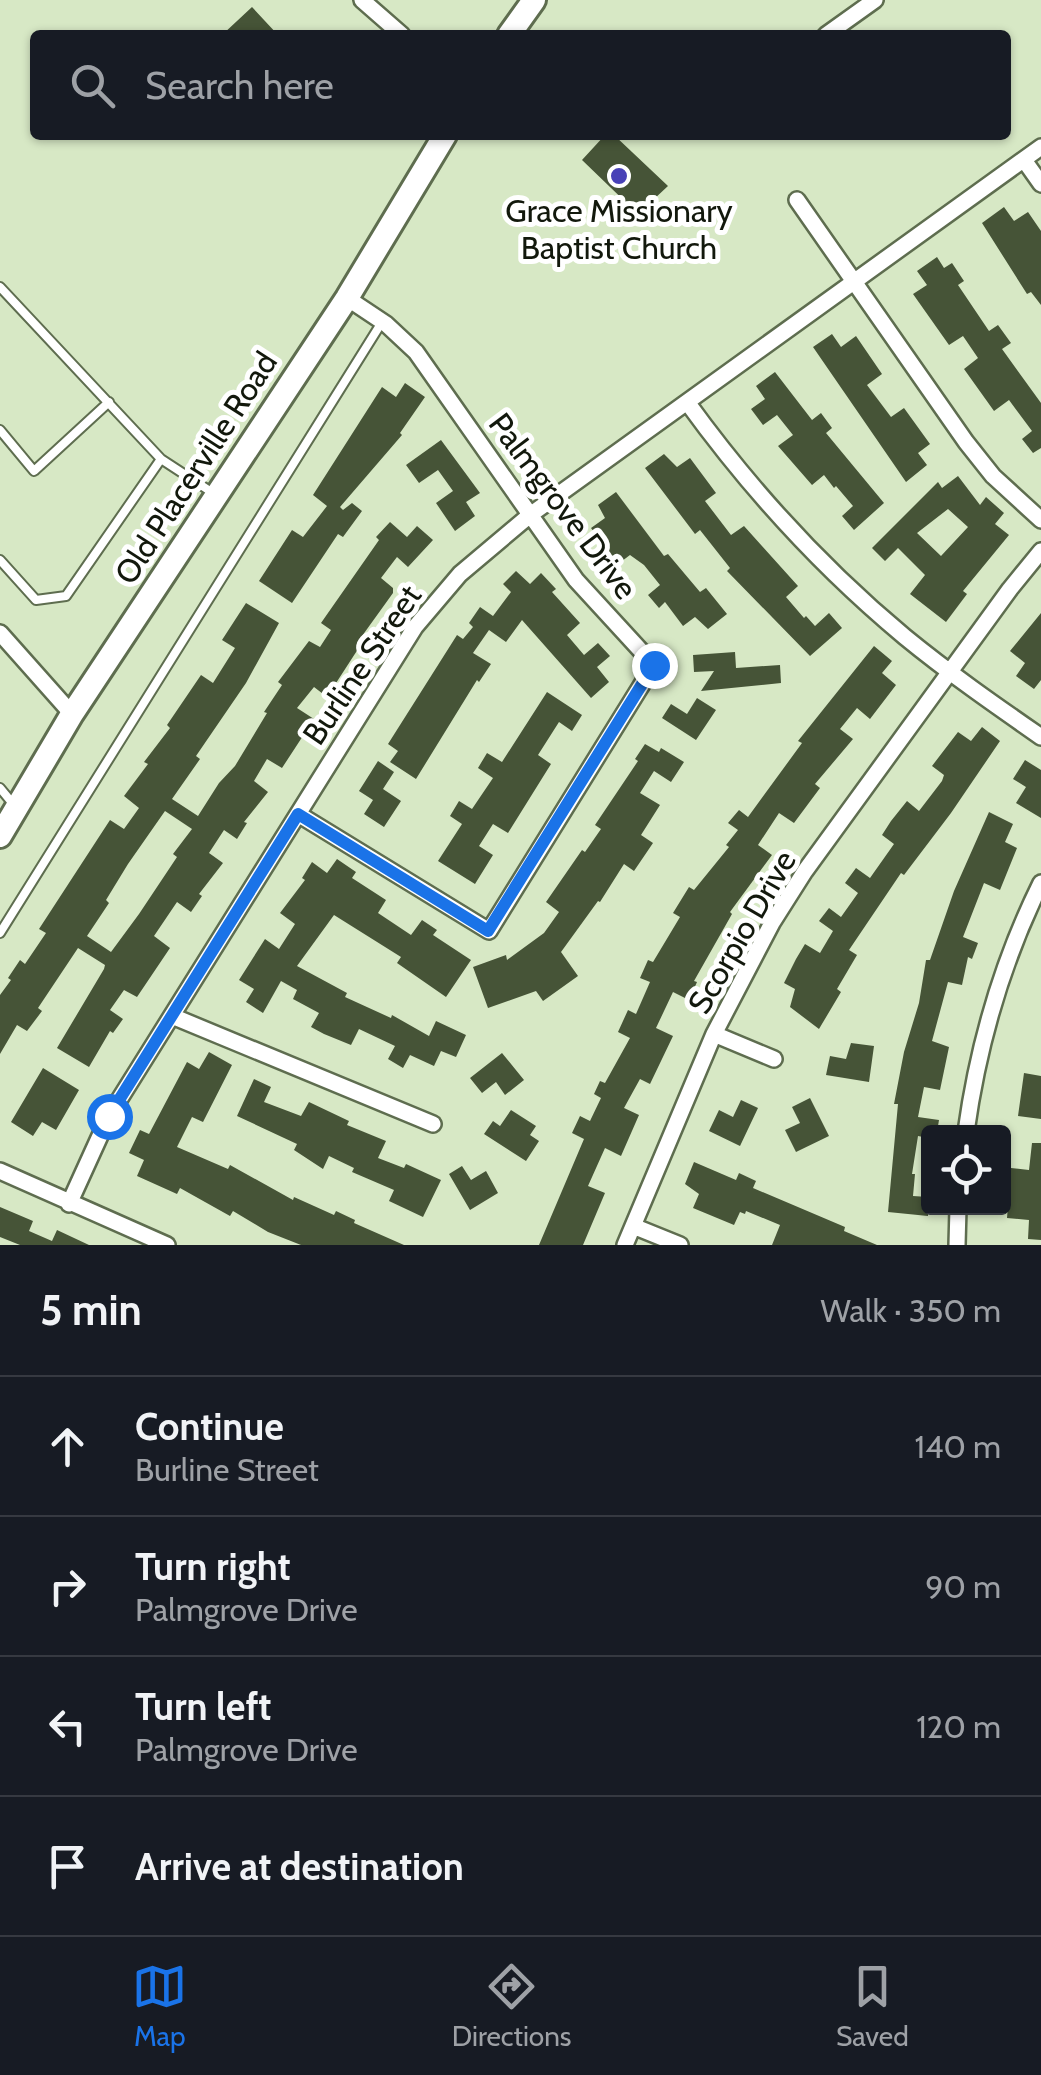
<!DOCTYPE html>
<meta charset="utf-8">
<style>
body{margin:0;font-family:Cabin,sans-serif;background:#242831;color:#f1f3f6}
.controls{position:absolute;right:30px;bottom:30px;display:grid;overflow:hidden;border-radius:10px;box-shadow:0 2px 8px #0004}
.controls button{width:90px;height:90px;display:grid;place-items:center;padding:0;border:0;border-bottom:2px solid #363941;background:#171b24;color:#f1f3f6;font:50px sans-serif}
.stop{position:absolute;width:30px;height:30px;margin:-22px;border:8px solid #1a73e8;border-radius:50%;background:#fff}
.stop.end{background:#1a73e8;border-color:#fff;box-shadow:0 2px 10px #0008}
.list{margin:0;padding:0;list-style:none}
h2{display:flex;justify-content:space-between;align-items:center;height:130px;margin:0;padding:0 40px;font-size:42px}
h2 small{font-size:32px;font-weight:400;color:#9ea1a6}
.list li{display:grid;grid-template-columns:65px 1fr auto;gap:30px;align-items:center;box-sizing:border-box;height:140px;padding:0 40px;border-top:2px solid #363941}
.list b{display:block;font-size:38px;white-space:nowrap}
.list p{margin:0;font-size:32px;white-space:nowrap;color:#9ea1a6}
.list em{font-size:32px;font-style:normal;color:#9ea1a6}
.icon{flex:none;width:55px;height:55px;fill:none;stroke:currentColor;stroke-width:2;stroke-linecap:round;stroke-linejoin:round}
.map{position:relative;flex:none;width:1041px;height:1245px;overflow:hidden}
.search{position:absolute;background:#171b24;box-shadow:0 2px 8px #0004;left:30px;right:30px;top:30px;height:110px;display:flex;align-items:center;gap:25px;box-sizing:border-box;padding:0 35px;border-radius:10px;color:#9ea1a6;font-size:38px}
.sheet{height:690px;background:#171b24}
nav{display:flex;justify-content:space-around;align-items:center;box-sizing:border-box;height:140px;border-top:2px solid #363941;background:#171b24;font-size:28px;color:#9ea1a6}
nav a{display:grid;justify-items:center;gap:5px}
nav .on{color:#1a73e8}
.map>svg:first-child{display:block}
</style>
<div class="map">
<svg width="1041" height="1245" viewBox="0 0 1041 1245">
<rect width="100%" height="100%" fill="#d7e8c5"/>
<path fill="#465437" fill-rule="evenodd" d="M252,7L278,35H222Z
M605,135H614L668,186L638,214L582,160Z
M1004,207L1014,221L1028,212L1041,231V305L1031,292L1027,294L982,223Z
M937,257L944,268L952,263L964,281L958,285L989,331L998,325L1011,343L1002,349L1041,403V448L1033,453L1022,439L1032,431L1009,400L994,411L964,369L978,358L963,336L949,345L913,294L927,285L917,271Z
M832,334L841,347L856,336L882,374L867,385L891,417L904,408L930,444L918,453L927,465L906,482L813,347Z
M775,372L812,420L821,413L832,428L826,433L884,503L854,530L842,516L853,506L836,486L834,488L824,475L812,485L778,446L793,435L777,415L763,425L751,409L765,399L756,386Z
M405,383L425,397L400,433L402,435L340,507L343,510L352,503L362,511L343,537L338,534L292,603L259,581L292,530L303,537L327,506L313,495L382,387L396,397Z
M441,440L480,493L466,502L475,516L455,531L436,503L453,491L438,470L419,483L406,465Z
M664,454L677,467L690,458L716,493L705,501L731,535L744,526L798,586L786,597L804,618L806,616L815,626L829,613L842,628L810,656L727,571L730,568L700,530L695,534L645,468Z
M958,476L980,505L986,497L1004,513L995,524L1009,535L963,591L967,594L946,622L910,594L925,575L898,548L885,561L872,548L938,482L942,488ZM948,509L968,527L941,556L917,533Z
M616,492L664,556L668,554L700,592L706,588L727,614L708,629L695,617L683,626L665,602L659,608L648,595L660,585L644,565L630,555L618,564L591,528L605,518L598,505Z
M390,522L407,537L417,526L433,540L408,567L397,557L381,578L393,588V593L357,643L360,646L327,697L314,687L297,708L314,719L282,768L267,759L254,781L268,792L244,822L247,823L237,839L224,830L209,853L223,863L199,894L202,896L191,912L177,902L154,936L170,948L137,997L124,990L110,1010L123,1019L113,1033L110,1031L89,1067L57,1048L104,969L105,965L78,948L38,1008L42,1011L27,1031L17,1025L0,1054V995L11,980L8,978L20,960L25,964L46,933L39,929L110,820L124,829L139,808L124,796L148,764L144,762L170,728L167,725L201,675L213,683L235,648L222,640L246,603L279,623L246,683L196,756L200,759L172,799L198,816L219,783L235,766L267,713L264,712L282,685L278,682L309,641L320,647L331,630L321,623L379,540L376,537ZM165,811L192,829L173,854L177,857L139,914L111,952L87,936L109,903L106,900L128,864Z
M516,571L530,584L541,573L556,589L552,592L580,623L567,635L584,655L598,643L610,656L597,667L609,682L591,698L522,620L506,642L489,630L473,653L491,664L479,682L477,680L416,779L390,762L398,751L388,744L457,635L463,639L473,627L469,623L480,607L493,616L511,592L503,584Z
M1041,613V680L1034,689L1016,676L1025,663L1010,651Z
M874,646L892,661L882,673L896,685L870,719L857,708L840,729L853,739L815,784L820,788L794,823L779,813L758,845L772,855L730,912L732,914L694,981L697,982L689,1000L673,992L656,1028L673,1036L650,1084L640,1079L624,1108L639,1115L621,1156L605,1148L588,1186L605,1193L583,1245H539L584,1139L572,1133L580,1116L590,1121L601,1098L594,1094L600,1081L605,1083L630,1038L618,1032L628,1010L636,1014L650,982L640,978L648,960L653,962L680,917L673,913L689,887L694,890L729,847L726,845L738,830L728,823L739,810L748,817L802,743L798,741Z
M735,652L736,668L780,665L781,683L701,691L714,671L694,672L693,655Z
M547,692L582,715L572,731L559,722L538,755L551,764L508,833L493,824L479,846L493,855L475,884L438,861L462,824L450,816L459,801L472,809L493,778L478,768L487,753L502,762Z
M697,698L716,710L696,740L662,718L671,704L687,714Z
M982,727L1000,741L951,813L904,875L901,873L849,950L857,955L837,989L841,992L819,1029L790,1007L795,989L784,983L796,959L805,944L820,953L833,931L819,921L829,908L841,917L858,893L845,883L856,868L870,878L894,844L882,835L891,821L907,801L919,811L942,781L944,775L932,766L958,732L971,741Z
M645,744L659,752L661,748L684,762L671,782L654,771L640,793L660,805L641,835L653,843L634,871L624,864L600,902L598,901L561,952L578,976L543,1001L536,991L488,1008L473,967L506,955L507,960L544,933L559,912L546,902L582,850L585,852L601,829L595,825L638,761L635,759Z
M1025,760L1041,770V818L1016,803L1026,787L1013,779Z
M378,761L394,772L383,789L401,801L384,827L364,814L373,800L359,791Z
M989,812L1013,824L1005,842L1017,848L1000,890L984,883L963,937L978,943L972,959L968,957L962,985L948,982L932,1041L949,1047L940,1090L924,1087L918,1117L939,1120L937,1132H928V1138L918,1136L912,1174H915L913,1196L928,1197V1216L888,1212L898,1104H894L904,1052L919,1003L926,960H930L954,891Z
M337,859L356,872L352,878L386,900L378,913L411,935L422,920L437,930L433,935L471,960L446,997L397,963L401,957L334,915L297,966L347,993L345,997L391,1018L392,1015L429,1036L436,1021L466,1035L456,1057L441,1051L434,1066L410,1055L403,1068L388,1059L395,1046L359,1029L351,1045L324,1034L311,1027L319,1013L293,999L297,990L281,981L263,1013L246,1002L254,989L239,980L265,939L279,949L295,924L280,913L305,880L302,878L312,862L327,873Z
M851,1043L874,1046L869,1082L826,1075L830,1056L846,1059Z
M209,1052L232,1065L203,1122L192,1117L177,1147L228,1169L230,1165L293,1200L294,1197L334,1215L336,1211L355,1220L354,1223L404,1245H301L268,1232L233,1211L230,1216L180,1188L177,1194L137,1176L144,1160L129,1153L140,1130L149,1134L187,1062L199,1069Z
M502,1053L524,1080L505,1095L496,1082L482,1093L470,1078Z
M43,1068L79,1090L56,1130L42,1122L33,1136L11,1122Z
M1024,1073L1041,1076V1119L1018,1116Z
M254,1079L271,1087L264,1102L301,1116L309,1102L349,1121L347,1125L386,1141L378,1158L404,1168L406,1164L441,1180L423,1217L389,1201L394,1190L352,1172L354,1168L329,1156L323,1169L294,1150L297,1144L237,1116Z
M810,1098L829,1136L796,1152L785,1130L800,1123L792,1107Z
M741,1100L758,1108L740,1146L709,1131L719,1110L733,1117Z
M511,1110L536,1126L530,1135L539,1141L526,1161L484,1134L493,1121L500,1126Z
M1032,1143H1041V1240L1028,1239L1029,1220L1007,1218L1011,1168L1029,1170Z
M694,1162L736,1180L739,1173L756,1181L753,1188L845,1227L844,1231L877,1245H772L780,1225L746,1211L745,1214L740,1212L734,1225L693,1208L699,1194L685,1184Z
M462,1166L471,1180L486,1171L498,1193L470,1210L449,1174Z
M0,1207L33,1221L29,1231L52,1241L57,1230L89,1245H20L0,1237Z"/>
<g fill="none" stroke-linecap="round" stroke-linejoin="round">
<defs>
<path id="lane" d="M0,287L161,459L213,493
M0,430L34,471L109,402
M0,560L36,600L66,596L161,459
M0,788L14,805
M0,933L382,322"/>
<path id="street" d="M362,0L402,35
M826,35L875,0
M1024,160L1041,184
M797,200L966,442L993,476L1041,520
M687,402C750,489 822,568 905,637C949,673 995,705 1041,737
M0,633L72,714
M298,814L489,931L654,665L576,580L416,352L386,324L347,298
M172,1016L433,1124
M714,1034L774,1059
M966,1132C978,1045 1002,962 1041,883
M0,1171L167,1245
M69,1204L109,1116L415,627L460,574L530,515L1041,147
M633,1226L680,1245
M625,1245L714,1034L772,923L805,871L1010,589L1041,551
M957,1245L958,1208"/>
<path id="secondary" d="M509,35L534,0
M0,836L72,714L347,298L445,135"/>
</defs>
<use href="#lane" stroke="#5e6d4f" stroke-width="12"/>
<use href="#street" stroke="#5e6d4f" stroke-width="20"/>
<use href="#secondary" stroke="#5e6d4f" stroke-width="28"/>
<use href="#lane" stroke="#fff" stroke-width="8"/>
<use href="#street" stroke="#fff" stroke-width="15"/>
<use href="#secondary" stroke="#fff" stroke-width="22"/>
</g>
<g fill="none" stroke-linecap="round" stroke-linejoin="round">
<path stroke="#1a73e8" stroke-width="12" d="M109,1116L298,814L488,931L654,665"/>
</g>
<circle fill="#4841b7" stroke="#fff" stroke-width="4" cx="619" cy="176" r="10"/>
<g text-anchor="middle" stroke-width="10" stroke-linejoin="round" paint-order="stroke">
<g font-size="32" fill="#12180c" stroke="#fff">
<text x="619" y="222">Grace Missionary<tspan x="619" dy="37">Baptist Church</tspan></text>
</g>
<g font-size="32" fill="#12180c" stroke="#fff">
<text transform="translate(196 468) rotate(-57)" y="11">Old Placerville Road</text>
<text transform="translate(563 506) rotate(53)" y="11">Palmgrove Drive</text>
<text transform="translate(362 665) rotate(-56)" y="11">Burline Street</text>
<text transform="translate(742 932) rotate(-60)" y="11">Scorpio Drive</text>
</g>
</g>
</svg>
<div class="controls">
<button><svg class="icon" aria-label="locate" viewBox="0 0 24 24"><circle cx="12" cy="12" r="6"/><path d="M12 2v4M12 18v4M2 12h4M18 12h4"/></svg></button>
</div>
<div class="stop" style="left:109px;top:1116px"></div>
<div class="stop end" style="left:654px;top:665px"></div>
<div class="search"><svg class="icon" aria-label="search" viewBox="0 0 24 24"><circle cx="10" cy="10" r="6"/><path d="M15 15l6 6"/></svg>Search here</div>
</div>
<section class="sheet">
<h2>5 min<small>Walk · 350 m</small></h2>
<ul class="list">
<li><svg class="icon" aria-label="ahead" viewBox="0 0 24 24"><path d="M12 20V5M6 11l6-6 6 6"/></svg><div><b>Continue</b><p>Burline Street</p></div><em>140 m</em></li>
<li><svg class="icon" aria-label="right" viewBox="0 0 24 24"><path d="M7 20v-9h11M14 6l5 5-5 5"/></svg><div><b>Turn right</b><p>Palmgrove Drive</p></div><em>90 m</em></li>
<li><svg class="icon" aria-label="left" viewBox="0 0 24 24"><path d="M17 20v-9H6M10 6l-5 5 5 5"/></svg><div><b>Turn left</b><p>Palmgrove Drive</p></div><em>120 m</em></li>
<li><svg class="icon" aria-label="arrive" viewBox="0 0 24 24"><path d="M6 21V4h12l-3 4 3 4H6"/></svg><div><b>Arrive at destination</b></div></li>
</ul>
</section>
<nav>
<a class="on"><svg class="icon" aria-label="map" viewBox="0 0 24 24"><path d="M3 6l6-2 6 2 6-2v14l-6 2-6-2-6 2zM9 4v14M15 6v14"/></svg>Map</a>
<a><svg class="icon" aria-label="directions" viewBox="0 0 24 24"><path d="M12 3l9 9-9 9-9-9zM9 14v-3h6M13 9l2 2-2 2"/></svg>Directions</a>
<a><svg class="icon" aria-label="saved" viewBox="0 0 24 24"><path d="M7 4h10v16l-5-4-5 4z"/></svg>Saved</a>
</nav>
